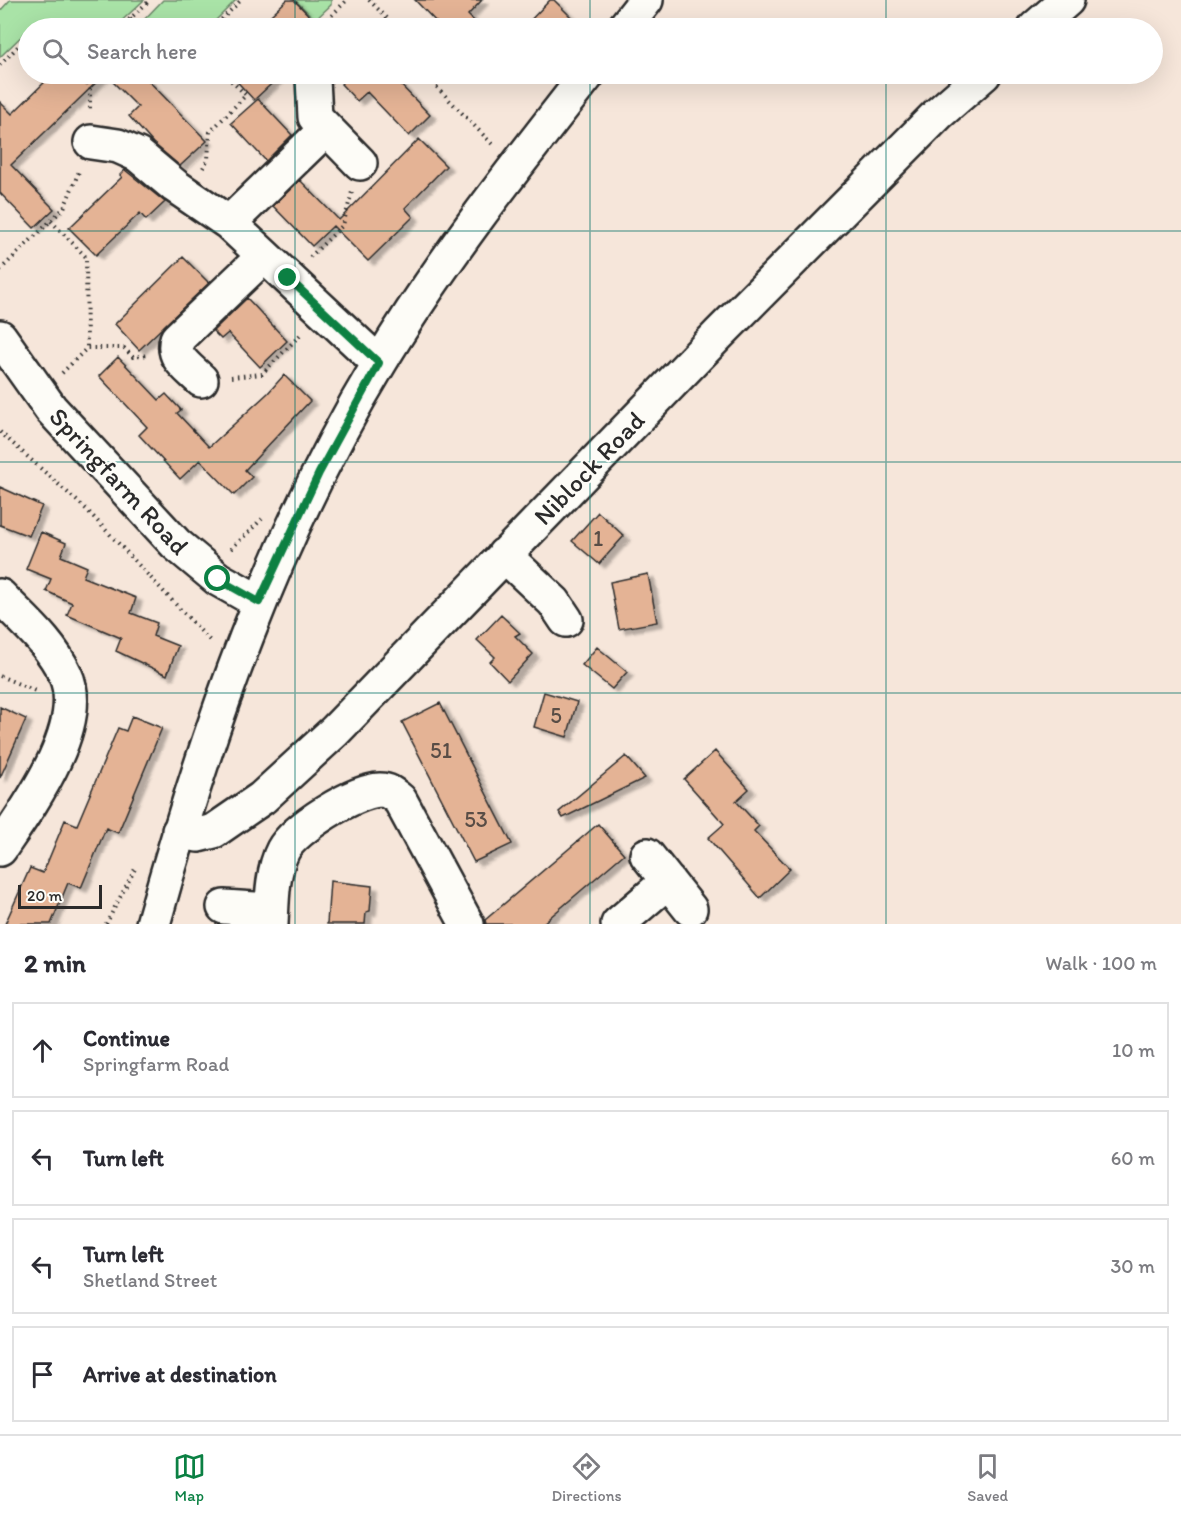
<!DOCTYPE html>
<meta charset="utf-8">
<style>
body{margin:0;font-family:Itim,sans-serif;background:#f2f2f3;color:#2b2b33}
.scale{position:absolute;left:18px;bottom:15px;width:84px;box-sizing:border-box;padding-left:6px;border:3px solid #2b2b2b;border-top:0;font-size:16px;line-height:21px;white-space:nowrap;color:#2b2b2b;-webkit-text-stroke:4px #fdfcf7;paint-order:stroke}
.stop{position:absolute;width:18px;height:18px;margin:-14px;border:4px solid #0b8043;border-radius:50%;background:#fff}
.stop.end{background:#0b8043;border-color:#fff;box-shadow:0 2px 6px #0008}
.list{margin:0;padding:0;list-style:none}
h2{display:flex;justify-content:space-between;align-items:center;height:78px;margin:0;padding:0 24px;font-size:26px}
h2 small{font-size:20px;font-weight:400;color:#7c7c81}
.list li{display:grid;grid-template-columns:39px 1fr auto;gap:18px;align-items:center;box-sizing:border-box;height:96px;margin:0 12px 12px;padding:0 12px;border:2px solid #e1e1e2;border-radius:0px}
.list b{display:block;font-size:22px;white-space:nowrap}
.list p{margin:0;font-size:20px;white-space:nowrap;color:#7c7c81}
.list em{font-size:20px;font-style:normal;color:#7c7c81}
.icon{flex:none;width:33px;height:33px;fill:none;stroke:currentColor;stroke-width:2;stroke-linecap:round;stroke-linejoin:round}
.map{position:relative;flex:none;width:1181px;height:924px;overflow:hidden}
.search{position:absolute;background:#fff;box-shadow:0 6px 24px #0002;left:18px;right:18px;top:18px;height:66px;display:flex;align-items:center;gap:15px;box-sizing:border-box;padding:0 21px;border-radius:33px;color:#7c7c81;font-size:22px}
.sheet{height:510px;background:#fff}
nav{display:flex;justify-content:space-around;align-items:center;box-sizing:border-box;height:84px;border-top:2px solid #e1e1e2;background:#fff;font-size:16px;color:#7c7c81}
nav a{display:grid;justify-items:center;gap:3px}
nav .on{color:#0b8043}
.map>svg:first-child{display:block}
</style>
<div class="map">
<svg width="1181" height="924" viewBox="0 0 1181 924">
<defs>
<filter id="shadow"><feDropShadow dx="6" dy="4" stdDeviation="1.5" flood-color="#0004"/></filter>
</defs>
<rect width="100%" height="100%" fill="#f6e6da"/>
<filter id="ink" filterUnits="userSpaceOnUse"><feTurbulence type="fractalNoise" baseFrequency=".0167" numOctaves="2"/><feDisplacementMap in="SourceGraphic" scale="12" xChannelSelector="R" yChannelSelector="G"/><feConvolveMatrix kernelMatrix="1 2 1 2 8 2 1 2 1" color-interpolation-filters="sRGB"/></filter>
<g filter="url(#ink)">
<path fill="#a9e3a7" stroke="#6a8769" stroke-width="1.5" d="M10,0H144L114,28L31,27L0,57V11Z
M163,0H236L208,28H144L140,24Z
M295,0H331V5L315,20Z"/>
<path fill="#e4b395" stroke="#2b2b2b" stroke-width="1.5" filter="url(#shadow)" d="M287,0H294L321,28H257Z
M415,0H482L468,15L481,28H442Z
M550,0H554L572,18L561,28H523Z
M53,74H142L207,141L180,166L153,143L129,116L138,107L105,74L11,165L54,209L34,228L0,193V102L12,114Z
M230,74H282L254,100Z
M350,74H390L430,115L409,136L367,92L357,101L341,84Z
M258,99L292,135L266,161L231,123Z
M419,139L446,166L405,208L413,217L368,261L333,226L312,246L273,206L300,180L339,220Z
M125,170L165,202L146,220L140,213L96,255L69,228L122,177L120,175Z
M183,257L209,283L139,350L115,324Z
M247,298L287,341L260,367L228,333L221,339L213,331Z
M118,357L159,400L166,394L181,410L177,413L209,447L268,393L284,375L310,401L245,470L252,477L234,495L200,460L180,479L139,435L147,427L99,376Z
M0,487L42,506L29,536L0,525Z
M598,512L624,536L599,564L572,541Z
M41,532L66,543L61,556L87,567L83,577L136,598L131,613L157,623L153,636L178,646L167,675L116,651L121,638L67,615L72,603L46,591L51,579L26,569Z
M648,574L657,622L619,629L610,582Z
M501,615L520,633L515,636L533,654L508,681L490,662L495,657L477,640Z
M597,647L627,672L612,689L582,665Z
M544,692L577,702L567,737L534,727Z
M440,703L512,844L474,862L402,722Z
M0,707L26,719L0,778Z
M132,716L162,728L118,833L106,828L81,888L68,883L51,924H5L30,868L43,873L65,820L77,825L118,728L126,731Z
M715,751L749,789L736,801L759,826L754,831L790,869L760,898L708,838L724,824L684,779Z
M626,756L645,778L563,818L559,812Z
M598,824L624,854L542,924H486L485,920Z
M330,881L372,886L370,911L366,912L365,924H327Z"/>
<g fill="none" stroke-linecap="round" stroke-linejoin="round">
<defs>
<path id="minor" d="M624,28L646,0
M1035,28L1067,0
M313,79L315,117L360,163
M91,142L118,146L138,155L175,186L229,223L379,363
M229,223L326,129
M0,337L51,409L176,544L218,579L259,602
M201,380C189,368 171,358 177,339L264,256
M504,555L554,602L566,620
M0,596C23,620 51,643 65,674C89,725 28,808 0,849
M179,831L198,835L214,831L262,798L335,731L719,334L938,114L984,74
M647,855L690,909
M224,907L271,910
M153,924C207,730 274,537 379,364C440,262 515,167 588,74
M271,924C272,902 272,871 283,850C295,828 354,791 380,790C389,790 394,795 400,800L467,924
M618,924L668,881"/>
</defs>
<use href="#minor" stroke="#2b2b2b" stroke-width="38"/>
<path stroke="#2b2b2b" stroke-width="4" stroke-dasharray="1.5 4.5" stroke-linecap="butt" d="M369,0L397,28
M130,19L140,28
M120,28L150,0
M213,28L241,0
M319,28L347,0
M0,65L28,36
M80,74L90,88V112
M424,74L495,147
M203,168L208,159L210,132L246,95L224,74
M51,221L86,257L87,348
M310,257L343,225L352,192
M0,270L64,208L80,169
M62,373L87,348H124L133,357L148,355
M231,377L262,374L302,333
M0,432L87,510L212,643
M231,549L262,519
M0,676L38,692
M106,924L135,869"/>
<use href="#minor" stroke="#fdfcf7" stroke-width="33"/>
</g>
</g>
<g fill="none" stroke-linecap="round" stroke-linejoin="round" filter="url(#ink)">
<path stroke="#0b8043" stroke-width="8" d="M218,579L259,602L319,473L379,363L288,278"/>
</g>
<path fill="none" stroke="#0f766e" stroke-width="1.5" stroke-opacity="0.55" d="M295,0V28M590,0V28M886,0V28M295,74V924M590,74V924M886,74V924M0,231H1181M0,462H1181M0,693H1181"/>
<g text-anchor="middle" stroke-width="4.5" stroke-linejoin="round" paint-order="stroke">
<g font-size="22" fill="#594d46">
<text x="598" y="546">1</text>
<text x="556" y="723">5</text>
<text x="441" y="758">51</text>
<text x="476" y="827">53</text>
</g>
<g font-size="26" fill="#2b2b2b" stroke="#fdfcf7">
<text transform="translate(589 468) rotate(-46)" y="9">Niblock Road</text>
<text transform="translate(119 481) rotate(47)" y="9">Springfarm Road</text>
</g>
</g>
</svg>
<div class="scale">20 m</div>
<div class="stop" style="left:218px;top:579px"></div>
<div class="stop end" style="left:288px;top:278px"></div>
<div class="search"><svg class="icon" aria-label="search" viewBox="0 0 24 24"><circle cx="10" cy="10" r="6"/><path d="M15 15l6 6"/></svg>Search here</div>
</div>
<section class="sheet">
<h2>2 min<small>Walk · 100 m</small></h2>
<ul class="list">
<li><svg class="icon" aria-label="ahead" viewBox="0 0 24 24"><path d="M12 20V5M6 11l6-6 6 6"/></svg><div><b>Continue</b><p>Springfarm Road</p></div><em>10 m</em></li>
<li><svg class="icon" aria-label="left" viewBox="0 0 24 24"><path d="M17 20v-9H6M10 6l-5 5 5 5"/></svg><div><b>Turn left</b></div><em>60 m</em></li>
<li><svg class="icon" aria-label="left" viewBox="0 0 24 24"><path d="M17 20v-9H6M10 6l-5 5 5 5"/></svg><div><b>Turn left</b><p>Shetland Street</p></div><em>30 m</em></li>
<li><svg class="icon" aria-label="arrive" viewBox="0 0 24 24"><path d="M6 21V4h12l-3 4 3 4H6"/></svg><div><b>Arrive at destination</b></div></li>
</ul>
</section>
<nav>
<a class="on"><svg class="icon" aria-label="map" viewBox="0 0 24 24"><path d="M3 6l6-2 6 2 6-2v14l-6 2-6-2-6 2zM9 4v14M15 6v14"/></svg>Map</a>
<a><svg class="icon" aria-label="directions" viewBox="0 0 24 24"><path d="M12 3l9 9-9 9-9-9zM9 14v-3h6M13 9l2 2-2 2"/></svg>Directions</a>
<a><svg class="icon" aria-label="saved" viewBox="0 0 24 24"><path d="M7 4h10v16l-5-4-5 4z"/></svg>Saved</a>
</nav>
